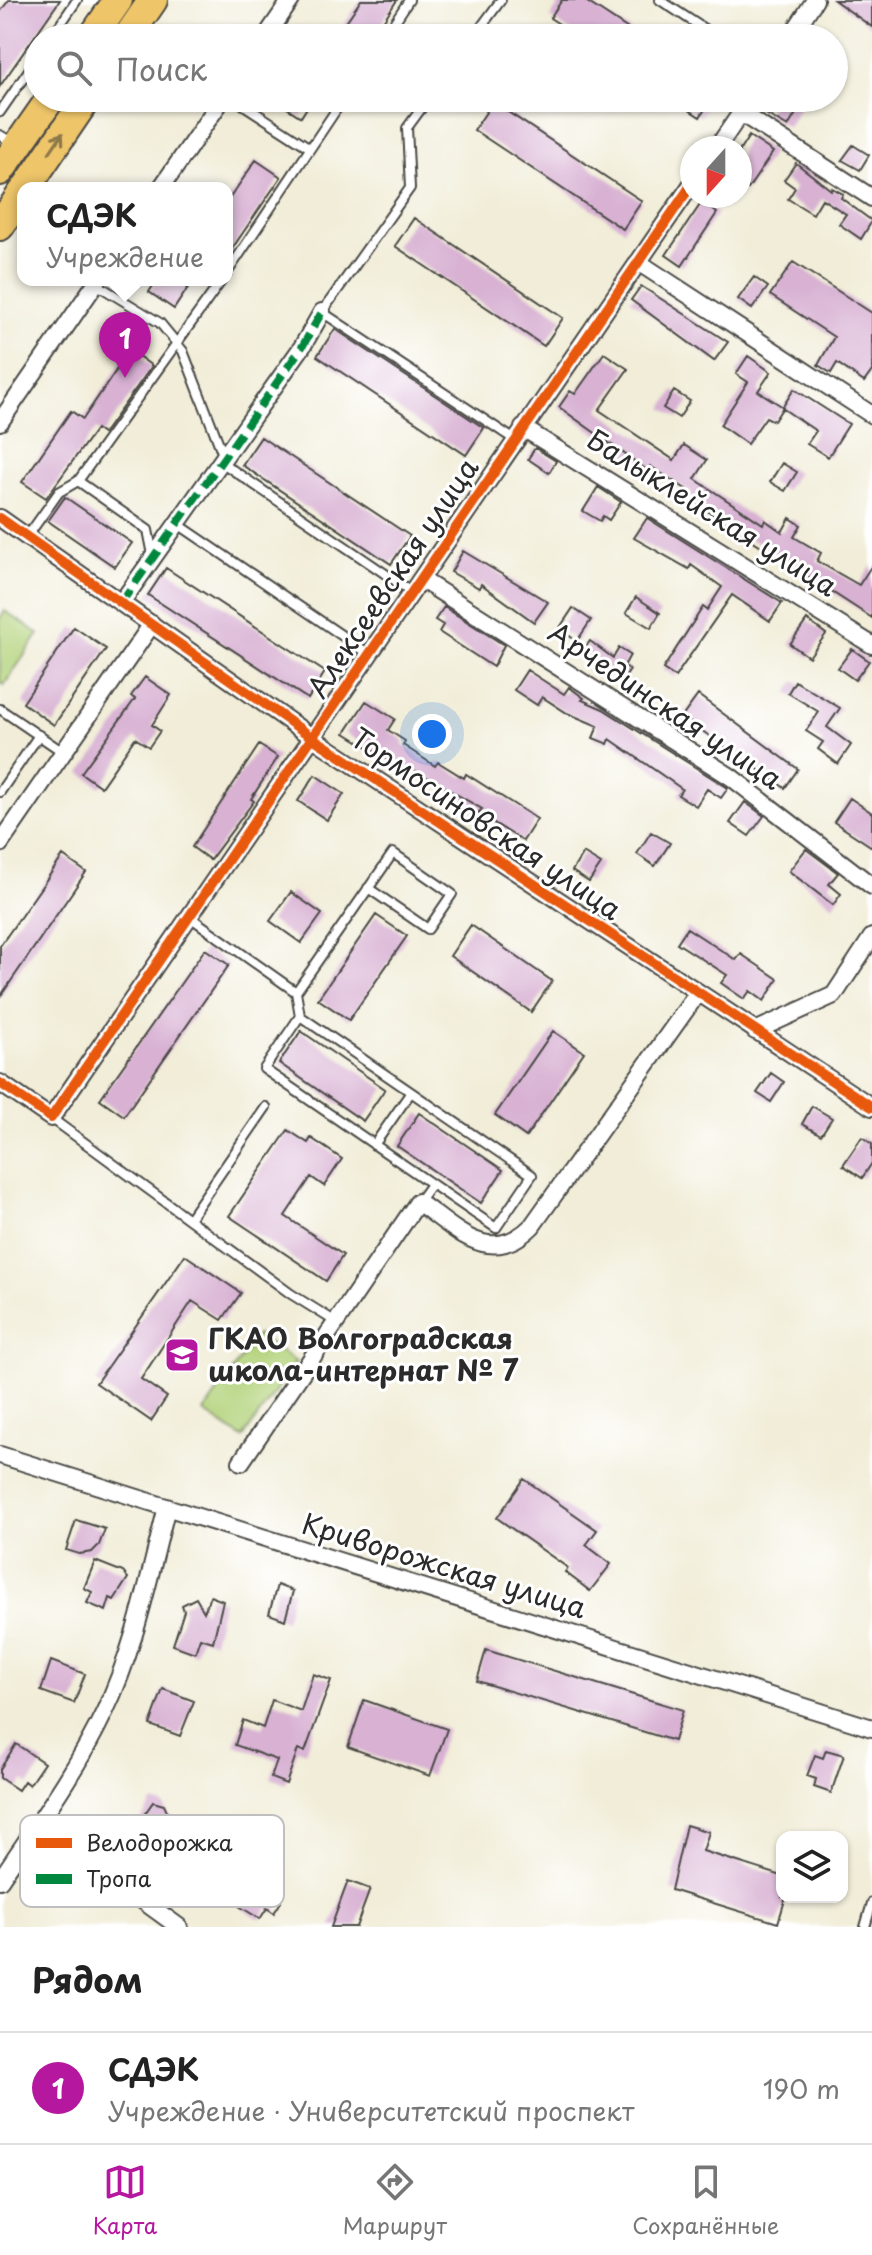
<!DOCTYPE html>
<html lang="ru">
<meta charset="utf-8">
<style>
body{margin:0;font-family:"Playpen Sans",sans-serif;background:#f6f6f6;color:#222}
.controls{position:absolute;right:24px;bottom:24px;display:grid;overflow:hidden;border-radius:16px;box-shadow:0 2px 6px #0004}
.controls button{width:72px;height:72px;display:grid;place-items:center;padding:0;border:0;border-bottom:2px solid #e0e0e0;background:#fff;color:#222;font:40px sans-serif}
.compass{position:absolute;left:680px;top:136px;width:72px;height:72px;border-radius:50%;background:#fff;box-shadow:0 2px 6px #0004;rotate:201deg}
.you{position:absolute;left:432px;top:734px;width:28px;height:28px;margin:-20px;border:6px solid #fff;border-radius:50%;background:#1a73e8;box-shadow:0 0 0 12px #1a73e833}
.badge{display:grid;place-items:center;width:52px;height:52px;border-radius:50%;background:#b5179e;color:#fff;font-size:26px;font-weight:700}
.pin{position:absolute;translate:-50% -66px;filter:drop-shadow(0 2px 4px #0008)}
.pin::after{content:'';position:absolute;top:42px;width:28px;height:24px;background:inherit;clip-path:polygon(0 0,100% 0,50% 100%)}
.popup{position:absolute;left:17px;top:182px;width:216px;height:104px;box-sizing:border-box;display:grid;place-content:center;border-radius:16px;background:#fff;filter:drop-shadow(0 2px 6px #0005);font-size:26px;white-space:nowrap;color:#767676}
.popup b{font-size:30px;color:#222}
.popup::after{content:'';position:absolute;left:50%;top:100%;margin-left:-16px;border:16px solid transparent;border-top-color:#fff}
.list{margin:0;padding:0;list-style:none}
h2{display:flex;justify-content:space-between;align-items:center;height:104px;margin:0;padding:0 32px;font-size:34px}
h2 small{font-size:26px;font-weight:400;color:#767676}
.list li{display:grid;grid-template-columns:52px 1fr auto;gap:24px;align-items:center;box-sizing:border-box;height:112px;padding:0 32px;border-top:2px solid #e0e0e0}
.list b{display:block;font-size:30px;white-space:nowrap}
.list p{margin:0;font-size:26px;white-space:nowrap;color:#767676}
.list em{font-size:26px;font-style:normal;color:#767676}
.icon{flex:none;width:44px;height:44px;fill:none;stroke:currentColor;stroke-width:2;stroke-linecap:round;stroke-linejoin:round}
.map{position:relative;flex:none;width:872px;height:1927px;overflow:hidden}
.search{position:absolute;background:#fff;box-shadow:0 2px 6px #0004;left:24px;right:24px;top:24px;height:88px;display:flex;align-items:center;gap:20px;box-sizing:border-box;padding:0 28px;border-radius:44px;color:#767676;font-size:30px}
.sheet{height:216px;background:#fff}
nav{display:flex;justify-content:space-around;align-items:center;box-sizing:border-box;height:112px;border-top:2px solid #e0e0e0;background:#fff;font-size:22px;color:#767676}
nav a{display:grid;justify-items:center;gap:4px}
nav .on{color:#b5179e}
.map>svg:first-child{display:block}
</style>
<div class="map">
<svg width="872" height="1927" viewBox="0 0 872 1927">
<rect width="100%" height="100%" fill="#fff"/>
<filter id="ink" filterUnits="userSpaceOnUse"><feTurbulence type="fractalNoise" baseFrequency=".0125" numOctaves="2"/><feDisplacementMap in="SourceGraphic" scale="16" xChannelSelector="R" yChannelSelector="G"/><feConvolveMatrix kernelMatrix="1 2 1 2 8 2 1 2 1" color-interpolation-filters="sRGB"/></filter>
<filter id="wash" filterUnits="userSpaceOnUse"><feTurbulence type="fractalNoise" baseFrequency=".006" numOctaves="4" result="noise"/><feDisplacementMap in="SourceGraphic" scale="32" xChannelSelector="R" yChannelSelector="G"/><feGaussianBlur stdDeviation="1.8" result="paint"/><feColorMatrix in="noise" values="0 0 0 0 0 0 0 0 0 0 0 0 0 0 0 0 0 1.4 0 .05"/><feComposite in="paint" operator="in"/></filter>
<g filter="url(#wash)">
<rect width="100%" height="100%" fill="#f1edd8"/>
<path fill="#b3d37b" stroke="#6f7f53" stroke-width="2" d="M5,611L39,634L4,685L0,682V618Z
M257,1335L296,1362L243,1438L204,1412Z"/>
<g id="blocks">
<path fill="#d8b1d3" d="M9,0H60L0,86V12Z
M361,0H397L372,38H335Z
M562,0H584L642,38H581L550,18Z
M834,0H872V27Z
M272,98H313L301,117Z
M671,98H712L700,117Z
M775,98H795L802,103L788,127L766,114Z
M493,102L642,201L623,229L474,130Z
M749,136L773,152L748,189L740,183V150Z
M853,145L869,155L860,170L842,160Z
M256,160L281,177L227,256V202Z
M796,163L831,190L832,188L843,194L841,198L872,221L861,239L839,224L846,214L822,199L813,214L788,199L795,188L784,180Z
M702,202L717,213L682,266L666,255Z
M414,218L563,318L544,346L395,246Z
M793,262L872,313V371L864,382L837,363L831,373L818,365L834,337L770,295Z
M754,277L768,287L752,309L738,299Z
M157,280H193L174,309L149,292Z
M641,286L728,342L714,361L631,300Z
M335,329L484,428L466,455L317,356Z
M130,350L152,366L103,434L96,429L46,498L22,482L71,411L83,419Z
M604,353L628,369L599,410L674,460L684,445L707,460L695,479L763,524L765,520L782,532L790,518L801,525L794,537L821,553L817,561L859,585L872,565V618L701,507L689,498L692,493L650,466L647,470L559,407L570,391L575,394Z
M748,356L771,372L758,391L783,407L774,421L766,417L747,444L720,425L748,382L736,374Z
M794,389L849,424L828,457L807,444L816,431L782,408Z
M674,391L690,401L679,418L663,408Z
M261,437L410,536L391,564L242,465Z
M535,448L556,461L549,473L528,459Z
M782,463L797,472L785,491L770,482Z
M598,487L621,502L609,520L603,516L600,521L583,511Z
M65,497L132,543L115,567L48,521Z
M647,518L782,603L770,621L732,595L675,677L663,669L703,607L707,610L722,587L691,565L689,569L634,538Z
M463,551L548,602L534,622L481,584L479,588L451,572Z
M166,568L325,672L308,699L148,595Z
M636,597L660,613L651,628L626,613Z
M444,607L504,645L493,667L439,632L443,625L435,620Z
M573,608L591,620L577,641L559,629Z
M807,620L826,634L809,657L790,644Z
M74,627L106,649L54,725L23,703Z
M590,641L613,658L619,648L630,655L624,666L630,670L623,680L583,651Z
M852,649L869,661L855,680L838,668Z
M527,670L564,694L569,687L584,698L582,700L603,709L728,788L721,798L707,789L696,806L678,795L682,789L610,739L608,744L593,738L598,726L567,713L542,697L537,705L514,690Z
M145,677L171,695L152,725L160,731L149,747L135,738L101,787L81,773L135,699L131,696Z
M795,681L840,708L827,727L851,745L838,764L818,749L823,742L806,731L819,712L788,693Z
M698,695L798,769L785,788L682,717Z
M366,701L395,719L388,730L405,741L403,745L435,766L438,762L464,778L466,774L537,819L523,841L478,813L482,809L416,771L413,775L345,733Z
M259,745L278,757L251,799L254,801L210,860L192,847Z
M315,775L344,794L327,820L298,801Z
M850,798L872,813V847L834,822Z
M745,802L764,816L749,836L730,823Z
M651,832L670,843L655,866L637,854Z
M806,849L838,873L829,884L841,894L833,905L789,871Z
M583,853L601,864L589,882L572,871Z
M63,856L86,872L0,997V946Z
M291,892L322,914L301,943L270,921Z
M376,915L407,936L349,1020L318,999Z
M471,925L552,981L531,1012L450,956Z
M687,928L736,960L741,954L778,979L764,1001L750,991L744,999L721,983L727,975L677,943Z
M205,949L229,965L124,1116L100,1099Z
M301,1031L385,1089L363,1121L279,1063Z
M553,1031L584,1052L526,1137L495,1115Z
M771,1073L784,1082L771,1102L757,1093Z
M812,1106L832,1118L821,1135L802,1124Z
M419,1113L503,1170L481,1203L397,1146Z
M288,1130L308,1143L311,1138L342,1159L324,1186L311,1177L285,1216L343,1255L326,1281L229,1216Z
M862,1137L872,1144V1163L862,1178L843,1165Z
M185,1255L241,1293L222,1320L192,1301L141,1379L167,1397L151,1421L96,1383Z
M524,1479L597,1530L586,1545L611,1564L590,1591L565,1572L568,1568L497,1518Z
M76,1520L105,1529L99,1545L92,1552L79,1554L66,1550Z
M95,1561L123,1572L128,1578L114,1600L110,1598L106,1611L87,1603L92,1592L84,1588Z
M277,1585L293,1591L285,1620L269,1614Z
M210,1596L223,1601L213,1642L200,1638L195,1653L173,1645L184,1611L182,1605L196,1598L204,1612Z
M486,1650L683,1710L674,1741L477,1681Z
M51,1661L85,1674L74,1703L41,1691Z
M313,1674L331,1680L305,1752L298,1749L286,1784L271,1778L277,1760L235,1745L243,1720L263,1728L272,1700L301,1711Z
M163,1689L194,1701L180,1736L150,1725Z
M364,1700L447,1729L430,1776L348,1747Z
M16,1744L44,1763L29,1785L24,1781L18,1790L0,1778V1769Z
M826,1750L844,1755L831,1793L814,1787L816,1779L807,1776L815,1755L823,1758Z
M153,1802L164,1805L169,1816L184,1827L165,1852L153,1844L145,1855L125,1842Z
M686,1825L709,1832L703,1851L782,1876V1897H786L778,1923L671,1890Z
M206,1842L235,1862L215,1894L196,1879L181,1899L167,1891Z
M257,1876L279,1889L274,1897L281,1902L274,1913L267,1908L260,1919L239,1906Z
M348,1881L370,1889L356,1927H331Z"/>
</g>
</g>
<g filter="url(#ink)">
<use href="#blocks" fill-opacity="0" stroke="#494845" stroke-width="2"/>
<g fill="none" stroke-linecap="round" stroke-linejoin="round">
<defs>
<path id="lane" d="M660,0L718,38
M51,38L77,0
M384,38L409,0
M473,38L501,0
M233,98L310,148
M429,98L407,128L410,188L322,312L515,440
M0,112L38,57
M0,135L13,143
M227,273L344,98
M96,284L160,323L183,351L224,457
M221,462L412,592
M78,481L148,530L153,555
M178,524L369,654
M27,537L59,492L78,481L222,280
M0,709L63,752
M0,792L39,735
M190,917L296,992L300,1016
M296,992L393,853L452,894L428,929L368,888
M300,1016L532,1175L496,1228L264,1069Z
M51,1118L291,1294L336,1322
M374,1145L411,1092
M418,1202L431,1184
M189,1219L266,1107
M865,1927L872,1903"/>
<path id="street" d="M265,38L291,0
M790,38L815,0
M741,113L872,198
M717,148L751,98
M161,188L223,98
M638,262L872,415
M0,422L98,280
M523,428L872,645
M0,518L313,738L872,1107
M422,580L731,777L872,886
M121,603L302,347L322,312
M0,844L152,624
M755,1031L834,995L872,937
M0,1083L51,1118L692,184
M0,1455L872,1728
M241,1462L418,1202C456,1229 490,1268 532,1226L697,994
M37,1824L179,1927
M0,1880C36,1826 76,1772 104,1713C135,1649 149,1576 167,1507"/>
<path id="highway" d="M92,38L118,0
M127,38L153,0
M0,171L51,98
M26,188L87,98
M0,226L23,192"/>
</defs>
<use href="#lane" stroke="#494845" stroke-width="12"/>
<use href="#street" stroke="#494845" stroke-width="20"/>
<use href="#highway" stroke="#494845" stroke-width="32"/>
<use href="#lane" stroke="#fff" stroke-width="8"/>
<use href="#street" stroke="#fff" stroke-width="16"/>
<use href="#highway" stroke="#eec569" stroke-width="28"/>
<path stroke="#00873e" stroke-width="8" stroke-dasharray="16 8" stroke-linecap="butt" d="M121,603L302,347L322,312"/>
<defs>
<path id="cycleway" d="M0,518L313,738L872,1107
M0,1083L51,1118L692,184"/>
</defs>
<use href="#cycleway" stroke="#fff" stroke-width="15"/>
<use href="#cycleway" stroke="#e8590c" stroke-width="10"/>
</g>
<defs><path id="oneway-shaft" d="M-6 0H5M1.5-3L5.5 0L1.5 3" fill="none" stroke-width="1.6" stroke-linecap="round" stroke-linejoin="round" transform="scale(2)"/></defs>
<use stroke="#8c784a" href="#oneway-shaft" transform="translate(56 143) rotate(-56)"/>
</g>
<defs>
<symbol id="school-square" viewBox="-11 -11 22 22"><rect x="-9" y="-9" width="18" height="18" rx="4" fill="#b5179e" stroke="#fff"/><path d="M0-5L7-2L0 1L-7-2ZM-4 1L0 2.5L4 1V4Q0 6-4 4Z" fill="#fff"/></symbol>
</defs>
<g fill-rule="evenodd">
<use href="#school-square" x="162" y="1335" width="40" height="40"/>
</g>
<g text-anchor="middle" stroke-width="6" stroke-linejoin="round" paint-order="stroke">
<g font-size="28" fill="#2b2b2b" stroke="#fff">
<text transform="translate(712 513) rotate(32)" y="10">Балыклейская улица</text>
<text transform="translate(393 578) rotate(-56)" y="10">Алексеевская улица</text>
<text transform="translate(665 706) rotate(34)" y="10">Арчединская улица</text>
<text transform="translate(486 824) rotate(34)" y="10">Тормосиновская улица</text>
<text transform="translate(444 1566) rotate(17)" y="10">Криворожская улица</text>
</g>
<g font-size="28" font-weight="bold" fill="#2b2b2b" stroke="#fff" text-anchor="start">
<text x="208" y="1349">ГКАО Волгоградская<tspan x="208" dy="32">школа-интернат № 7</tspan></text>
</g>
</g>
<rect x="20" y="1815" width="264" height="92" rx="12" fill="#fff" stroke="#bfbfbf" stroke-width="2"/>
<rect x="36" y="1838" width="36" height="10" fill="#e8590c"/>
<rect x="36" y="1874" width="36" height="10" fill="#00873e"/>
<g font-size="22" fill="#2b2b2b">
<text x="86" y="1851">Велодорожка</text>
<text x="86" y="1887">Тропа</text>
</g>
</svg>
<div class="controls">
<button><svg class="icon" aria-label="layers" viewBox="0 0 24 24"><path d="M12 4l9 5-9 5-9-5zM3 14l9 5 9-5"/></svg></button>
</div>
<svg class="compass" viewBox="-18 -18 36 36"><path d="M0-13l5 13h-10z" fill="#e53935"/><path d="M0 13l5-13h-10z" fill="#767676"/></svg>
<div class="you"></div>
<div class="pin badge" style="left:125px;top:378px">1</div>
<div class="popup"><b>СДЭК</b>Учреждение</div>
<div class="search"><svg class="icon" aria-label="search" viewBox="0 0 24 24"><circle cx="10" cy="10" r="6"/><path d="M15 15l6 6"/></svg>Поиск</div>
</div>
<section class="sheet">
<h2>Рядом<small></small></h2>
<ul class="list">
<li><span class="badge">1</span><div><b>СДЭК</b><p>Учреждение · Университетский проспект</p></div><em>190 m</em></li>
</ul>
</section>
<nav>
<a class="on"><svg class="icon" aria-label="map" viewBox="0 0 24 24"><path d="M3 6l6-2 6 2 6-2v14l-6 2-6-2-6 2zM9 4v14M15 6v14"/></svg>Карта</a>
<a><svg class="icon" aria-label="directions" viewBox="0 0 24 24"><path d="M12 3l9 9-9 9-9-9zM9 14v-3h6M13 9l2 2-2 2"/></svg>Маршрут</a>
<a><svg class="icon" aria-label="saved" viewBox="0 0 24 24"><path d="M7 4h10v16l-5-4-5 4z"/></svg>Сохранённые</a>
</nav>
